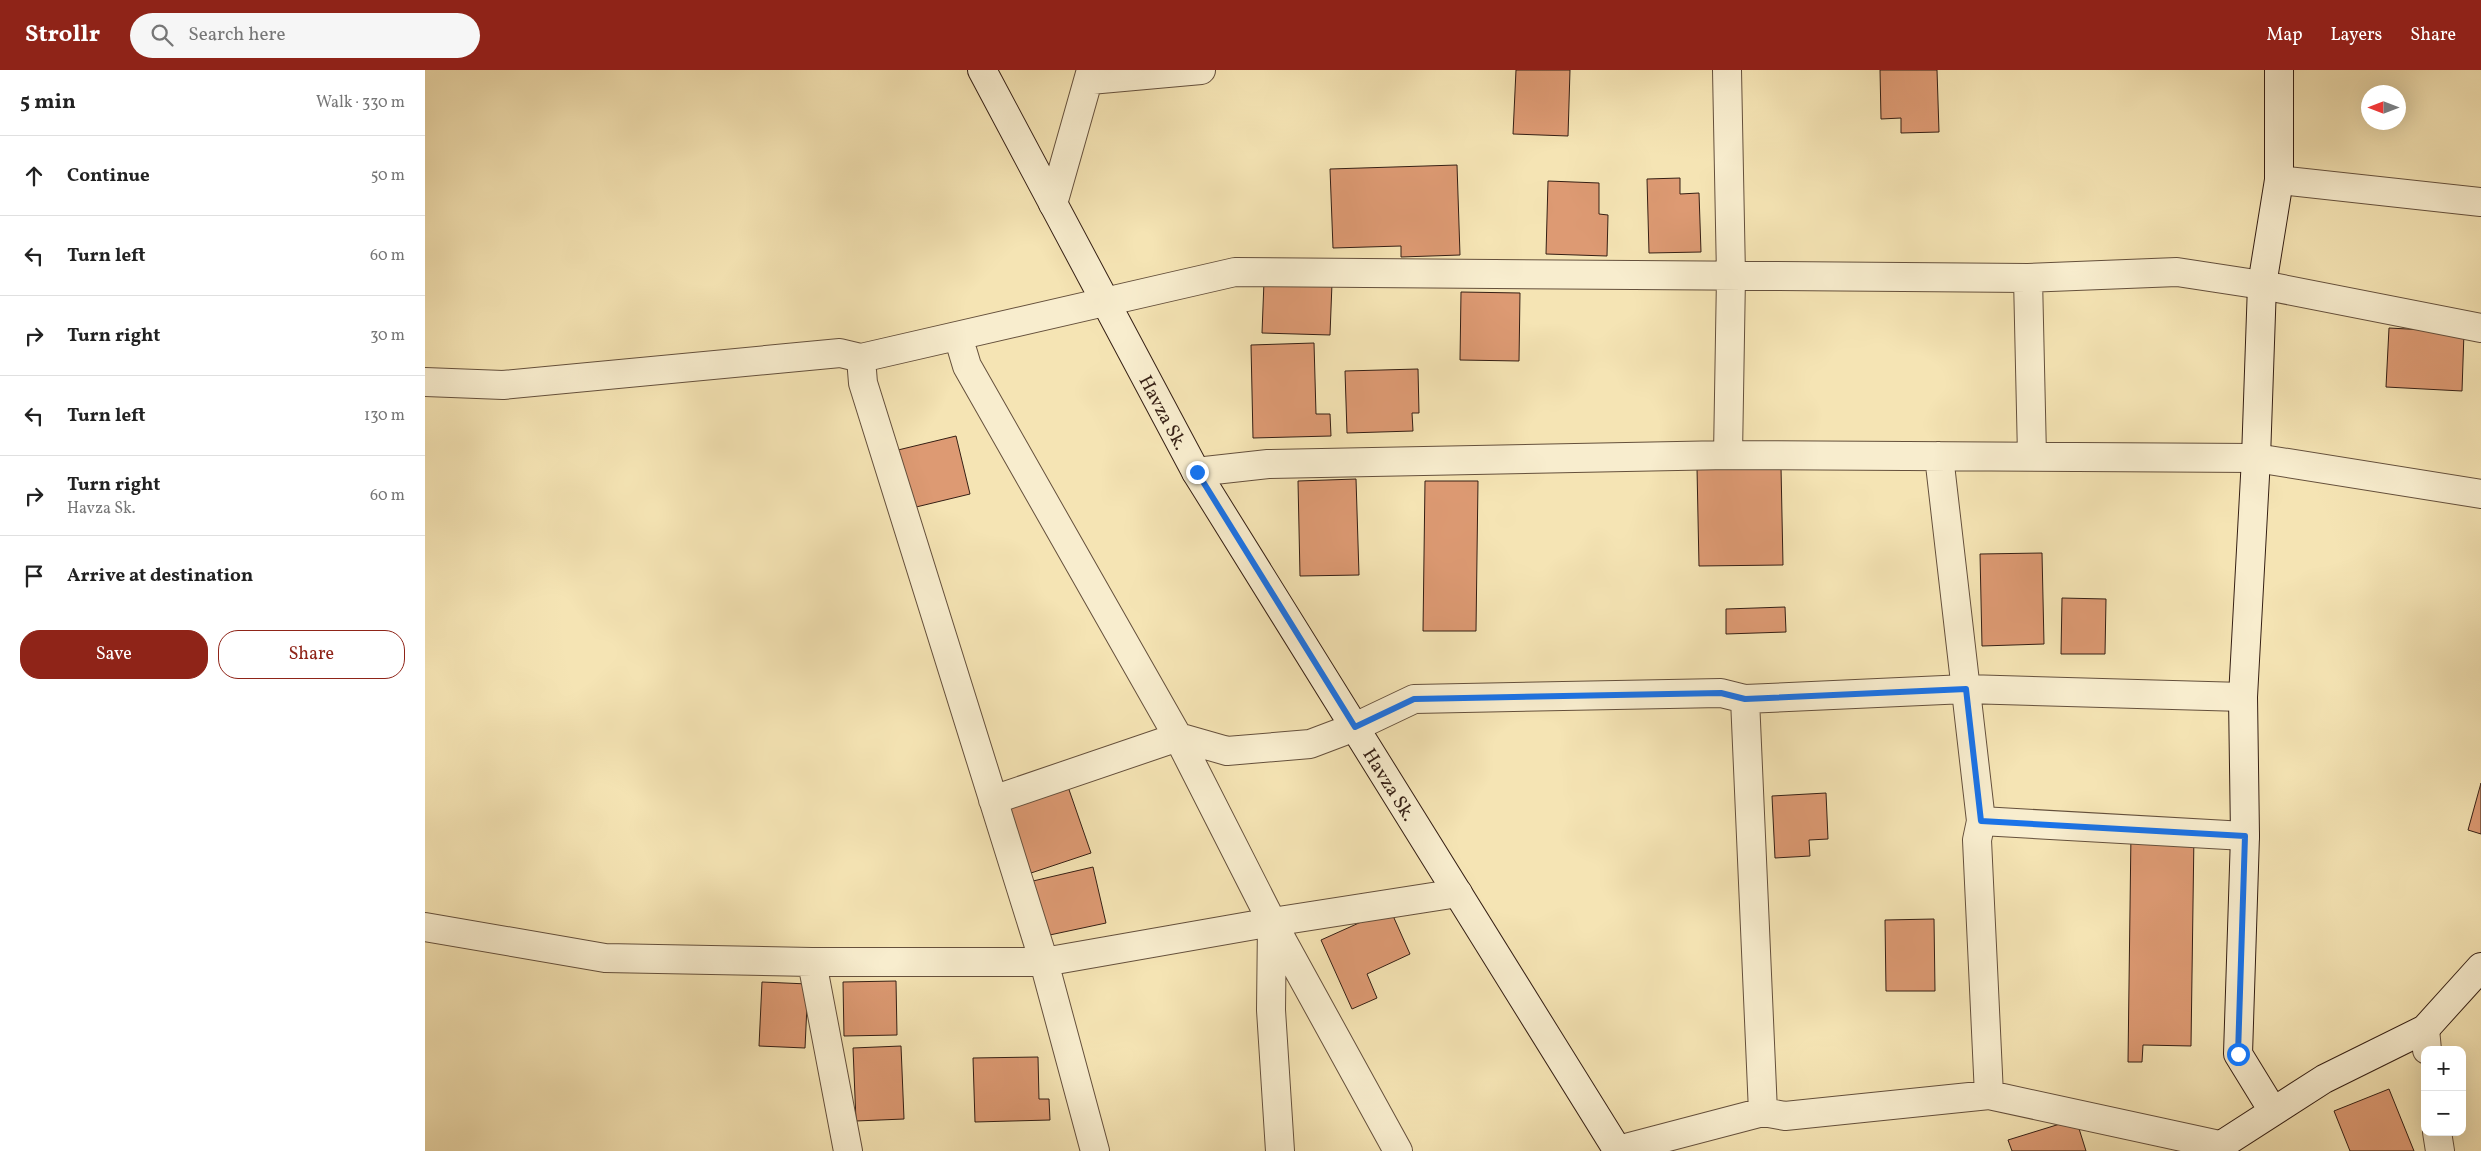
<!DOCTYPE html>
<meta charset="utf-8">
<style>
body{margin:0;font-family:Vollkorn,serif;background:#f6f6f6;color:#222}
.controls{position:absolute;right:15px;bottom:15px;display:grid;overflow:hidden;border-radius:10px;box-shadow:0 5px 20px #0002}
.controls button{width:45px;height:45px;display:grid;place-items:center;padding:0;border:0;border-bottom:1px solid #e0e0e0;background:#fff;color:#222;font:25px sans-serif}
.compass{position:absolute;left:1936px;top:15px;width:45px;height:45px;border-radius:50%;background:#fff;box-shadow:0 5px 20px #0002;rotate:270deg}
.stop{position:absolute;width:15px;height:15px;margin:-11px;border:4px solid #1a73e8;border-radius:50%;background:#fff}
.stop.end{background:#1a73e8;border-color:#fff;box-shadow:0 1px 5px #0008}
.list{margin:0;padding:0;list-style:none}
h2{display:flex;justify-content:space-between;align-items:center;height:65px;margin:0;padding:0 20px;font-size:21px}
h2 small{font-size:16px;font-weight:400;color:#767676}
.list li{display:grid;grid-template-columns:32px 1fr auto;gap:15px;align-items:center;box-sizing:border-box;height:80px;padding:0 20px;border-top:1px solid #e0e0e0}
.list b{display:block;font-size:19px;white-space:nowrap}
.list p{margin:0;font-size:16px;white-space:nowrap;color:#767676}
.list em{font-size:16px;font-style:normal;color:#767676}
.actions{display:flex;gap:10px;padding:15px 20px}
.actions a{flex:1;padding:11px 0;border:1px solid #8f2418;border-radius:20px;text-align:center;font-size:18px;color:#8f2418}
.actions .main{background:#8f2418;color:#fff}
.icon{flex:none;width:28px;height:28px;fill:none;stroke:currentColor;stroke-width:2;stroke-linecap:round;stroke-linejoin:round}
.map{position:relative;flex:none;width:2056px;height:1081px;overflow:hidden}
header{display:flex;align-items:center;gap:30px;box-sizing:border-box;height:70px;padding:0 25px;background:#8f2418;color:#fff}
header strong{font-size:24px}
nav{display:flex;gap:28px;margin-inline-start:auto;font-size:18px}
.search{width:350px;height:45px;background:#f6f6f6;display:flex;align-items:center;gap:12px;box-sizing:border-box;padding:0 18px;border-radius:28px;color:#767676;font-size:19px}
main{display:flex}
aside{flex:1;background:#fff}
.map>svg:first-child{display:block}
</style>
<header>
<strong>Strollr</strong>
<div class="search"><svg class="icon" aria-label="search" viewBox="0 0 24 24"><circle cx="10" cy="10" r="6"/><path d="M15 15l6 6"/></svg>Search here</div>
<nav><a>Map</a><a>Layers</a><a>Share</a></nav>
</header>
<main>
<aside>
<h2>5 min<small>Walk · 330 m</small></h2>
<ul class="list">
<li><svg class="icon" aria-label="ahead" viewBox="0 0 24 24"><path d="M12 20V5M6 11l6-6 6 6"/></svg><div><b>Continue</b></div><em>50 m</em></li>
<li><svg class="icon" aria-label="left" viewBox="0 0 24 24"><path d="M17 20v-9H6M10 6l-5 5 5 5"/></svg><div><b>Turn left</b></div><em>60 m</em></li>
<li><svg class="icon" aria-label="right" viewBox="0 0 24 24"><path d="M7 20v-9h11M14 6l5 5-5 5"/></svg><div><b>Turn right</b></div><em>30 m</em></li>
<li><svg class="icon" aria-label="left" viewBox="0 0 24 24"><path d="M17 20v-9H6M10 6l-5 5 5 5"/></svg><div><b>Turn left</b></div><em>130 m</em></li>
<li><svg class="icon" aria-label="right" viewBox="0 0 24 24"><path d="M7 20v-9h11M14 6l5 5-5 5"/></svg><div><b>Turn right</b><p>Havza Sk.</p></div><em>60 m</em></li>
<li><svg class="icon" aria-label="arrive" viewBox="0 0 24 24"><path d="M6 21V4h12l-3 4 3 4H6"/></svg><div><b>Arrive at destination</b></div></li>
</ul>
<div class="actions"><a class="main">Save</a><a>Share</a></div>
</aside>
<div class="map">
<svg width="2056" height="1081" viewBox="0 0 2056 1081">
<rect width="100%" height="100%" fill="#f5e4b4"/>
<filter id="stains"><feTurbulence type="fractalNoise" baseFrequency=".004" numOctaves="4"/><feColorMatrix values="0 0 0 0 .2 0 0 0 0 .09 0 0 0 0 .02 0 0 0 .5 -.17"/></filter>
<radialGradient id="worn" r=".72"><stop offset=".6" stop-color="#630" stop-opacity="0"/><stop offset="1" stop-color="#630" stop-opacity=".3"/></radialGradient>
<path fill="#dd9a73" stroke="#351f14" d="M1091,0H1145L1143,66L1088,64Z
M1455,0H1512L1514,62L1476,63V48L1456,49Z
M1032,95L1035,185L976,187V176L908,178L905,99Z
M1255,108V124L1274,123L1276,182L1224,183L1222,109Z
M1123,111L1174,113V144L1183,145L1182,186L1121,184Z
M839,211L907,213L905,265L837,263Z
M1036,222L1095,223L1094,291L1035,290Z
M1964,258L2039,262L2037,321L1961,317Z
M889,273L891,344H905L906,366L828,368L826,275Z
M993,299L994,343H987L988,361L922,363L920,301Z
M531,366L545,424L487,438L473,380Z
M1356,397L1358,495L1274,496L1272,398Z
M931,409L934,505L875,506L873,411Z
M1000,411H1053L1051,561H998Z
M1617,483L1619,574L1557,576L1555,484Z
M1637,528L1681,529L1680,584H1636Z
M1360,537L1361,562L1301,564V539Z
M641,711L666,783L606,803L581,732Z
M2056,713V764L2043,760Z
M1401,723L1403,769L1384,770L1385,786L1350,788L1347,726Z
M1706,762L1769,763L1766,976L1718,975L1717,992H1703Z
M668,797L681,853L620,866L608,811Z
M965,839L985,884L942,904L952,928L927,939L896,870Z
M1509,849L1510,921H1461L1460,850Z
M471,911L472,965L419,966L418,912Z
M337,912L383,914L380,978L334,976Z
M476,976L479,1049L431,1051L428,978Z
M613,987L614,1029H624L625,1050L550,1052L548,988Z
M1964,1019L1989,1081H1925L1909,1041Z
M1651,1049L1661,1081H1587L1583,1070Z"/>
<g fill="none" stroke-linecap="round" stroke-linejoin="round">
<defs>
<path id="street" d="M1302,0L1306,206L1303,385
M665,10L776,0
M1854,110L2056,132
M628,134L666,0
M1603,208L1607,386
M533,266L542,296L753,667L847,852L846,940L855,1081
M436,288L438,313L619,892L670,1081
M0,312L78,315L415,283L436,288L810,202L1603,208L1752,202L1837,215L2056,258
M1514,386L1556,751L1552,770L1564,1025
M771,402L843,394L1303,385L1831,388L2056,424
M1320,629L1338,1042
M568,730L753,667L802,681L885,674L930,657L989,629L1296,623L1320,629L1541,619L1818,627
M1556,751L1820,766
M847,852L973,1081
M0,857L180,888L387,892H619L847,852L1033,823
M387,892L423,1081
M2000,959L2002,980
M2012,1062L2015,1081
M1193,1080L1338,1042L1360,1046L1564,1025L1794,1075"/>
<path id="secondary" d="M557,0L771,402L1193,1081
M1848,1041L1813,984L1820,766L1818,627L1831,388L1837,215L1854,110V0
M1787,1081L1899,1009L2000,959L2056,897"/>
</defs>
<use href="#street" stroke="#65503c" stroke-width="30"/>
<use href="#secondary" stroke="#351f14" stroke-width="30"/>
<use href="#street" stroke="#f8edce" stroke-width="28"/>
<use href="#secondary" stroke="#f8edce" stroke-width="28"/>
</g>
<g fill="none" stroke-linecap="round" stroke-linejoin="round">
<path stroke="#1a73e8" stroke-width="6" d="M772,402L930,657L989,629L1296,623L1320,629L1541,619L1556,751L1820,766L1813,984"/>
</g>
<g text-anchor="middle" stroke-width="4.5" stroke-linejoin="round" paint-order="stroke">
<g font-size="19" fill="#351f14" stroke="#f8edce">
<text transform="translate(739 342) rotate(62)" y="7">Havza Sk.</text>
<text transform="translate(965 714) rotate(58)" y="7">Havza Sk.</text>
</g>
</g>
<rect width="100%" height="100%" filter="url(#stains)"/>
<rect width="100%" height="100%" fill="url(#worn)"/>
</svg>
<div class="controls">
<button>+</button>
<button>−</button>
</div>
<svg class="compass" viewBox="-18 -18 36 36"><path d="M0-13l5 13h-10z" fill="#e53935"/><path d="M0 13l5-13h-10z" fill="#767676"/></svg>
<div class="stop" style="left:1813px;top:984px"></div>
<div class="stop end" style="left:772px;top:402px"></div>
</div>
</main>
